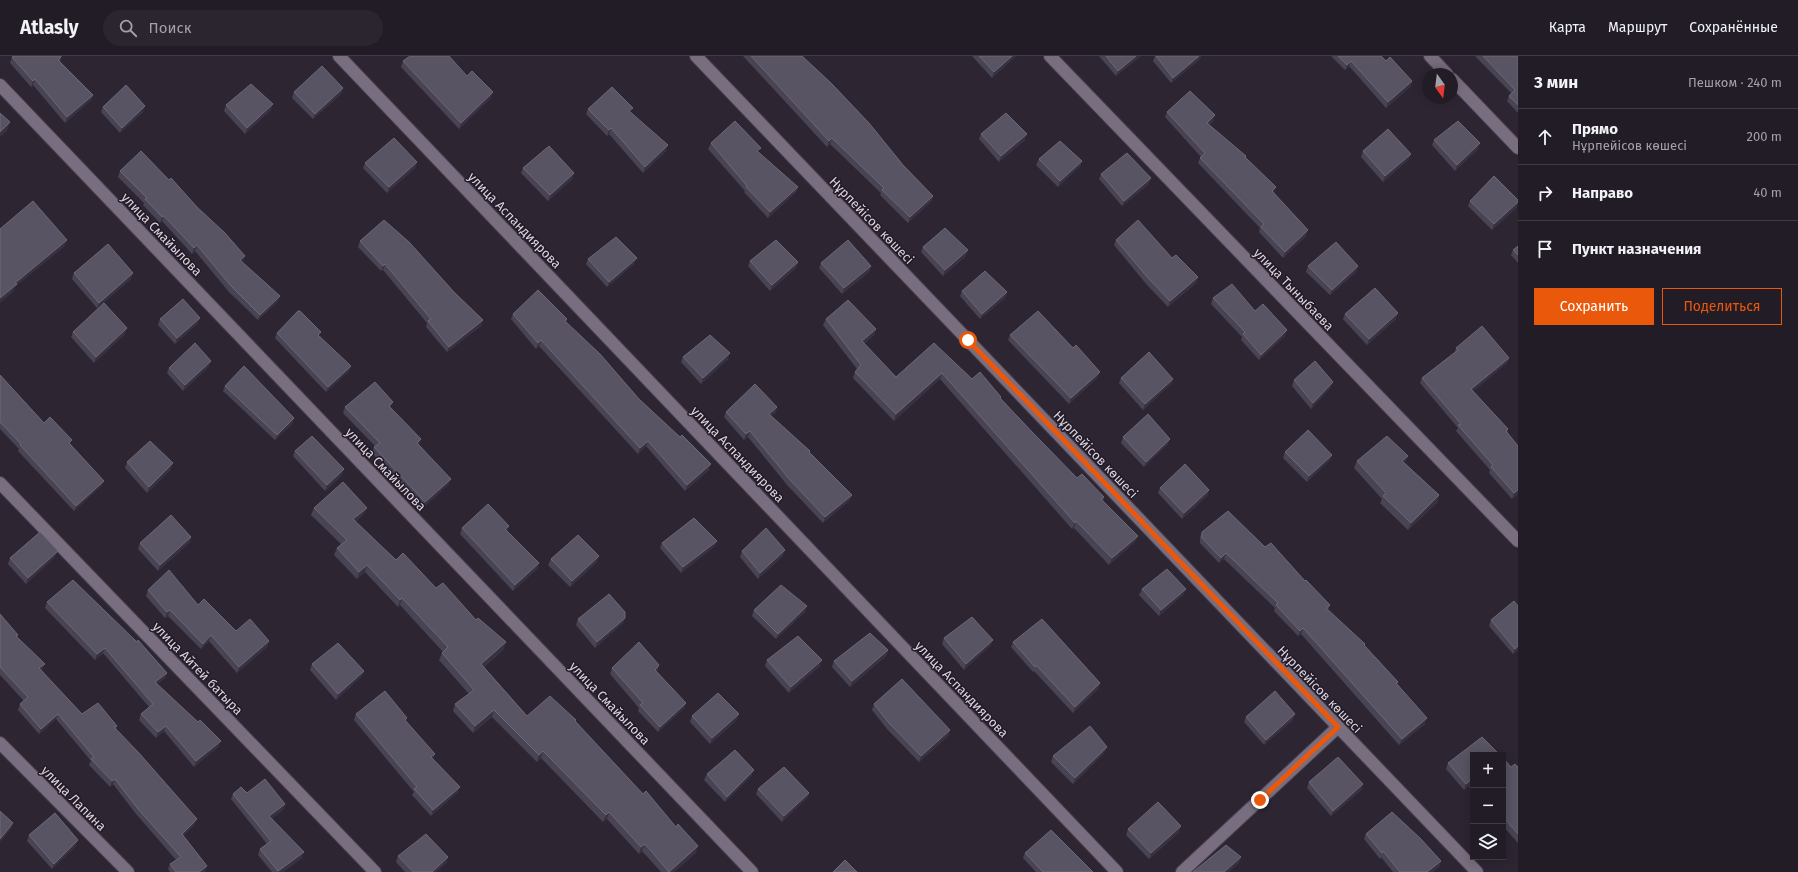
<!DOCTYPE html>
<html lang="ru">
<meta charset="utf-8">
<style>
body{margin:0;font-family:"Fira Sans",sans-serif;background:#2a252e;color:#f1f3f6}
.controls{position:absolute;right:12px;bottom:12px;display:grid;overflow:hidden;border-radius:0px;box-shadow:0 2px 10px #0003}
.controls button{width:36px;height:36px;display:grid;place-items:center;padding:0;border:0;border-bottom:1px solid #3f3a43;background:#221c26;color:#f1f3f6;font:20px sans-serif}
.compass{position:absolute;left:1422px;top:12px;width:36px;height:36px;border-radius:50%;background:#221c26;box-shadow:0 2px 10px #0003;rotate:166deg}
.stop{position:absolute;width:12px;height:12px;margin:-9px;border:3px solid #ea580c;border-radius:50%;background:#fff}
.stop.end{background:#ea580c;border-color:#fff;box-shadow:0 1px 4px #0008}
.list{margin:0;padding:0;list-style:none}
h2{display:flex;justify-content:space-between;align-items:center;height:52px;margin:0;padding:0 16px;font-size:17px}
h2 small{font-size:13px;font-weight:400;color:#a2a1a7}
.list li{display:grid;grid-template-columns:26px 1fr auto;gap:12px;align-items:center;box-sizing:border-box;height:56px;padding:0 16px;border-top:1px solid #3f3a43}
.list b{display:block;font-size:15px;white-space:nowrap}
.list p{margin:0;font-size:13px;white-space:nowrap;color:#a2a1a7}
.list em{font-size:13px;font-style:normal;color:#a2a1a7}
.actions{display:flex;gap:8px;padding:12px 16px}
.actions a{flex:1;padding:9px 0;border:1px solid #ea580c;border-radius:0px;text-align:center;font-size:14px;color:#ea580c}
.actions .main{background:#ea580c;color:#fff}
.icon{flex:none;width:22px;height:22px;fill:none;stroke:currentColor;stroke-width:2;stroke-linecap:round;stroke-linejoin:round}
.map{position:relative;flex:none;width:1518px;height:816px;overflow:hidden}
header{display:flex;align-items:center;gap:24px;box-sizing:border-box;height:56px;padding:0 20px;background:#221c26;border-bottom:1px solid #3f3a43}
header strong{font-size:19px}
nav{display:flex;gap:22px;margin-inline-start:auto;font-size:14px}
.search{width:280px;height:36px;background:#2a252e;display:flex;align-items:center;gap:10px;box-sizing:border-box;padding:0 14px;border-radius:22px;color:#a2a1a7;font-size:15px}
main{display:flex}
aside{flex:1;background:#221c26}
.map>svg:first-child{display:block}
</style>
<header>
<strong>Atlasly</strong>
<div class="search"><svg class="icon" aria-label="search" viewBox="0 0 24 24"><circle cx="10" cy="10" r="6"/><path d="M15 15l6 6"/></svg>Поиск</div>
<nav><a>Карта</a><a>Маршрут</a><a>Сохранённые</a></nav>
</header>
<main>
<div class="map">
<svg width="1518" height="816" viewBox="0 0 1518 816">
<rect width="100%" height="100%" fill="#2e2533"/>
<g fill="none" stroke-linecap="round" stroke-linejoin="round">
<defs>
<path id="minor" d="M696,0L1477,816
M1050,0L1518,485
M1430,0L1447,18
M1452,23L1518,92
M0,29L752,816
M0,427L375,816
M0,687L128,816
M1182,816L1338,671"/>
<path id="tertiary" d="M339,0L1117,816"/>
</defs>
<use href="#minor" stroke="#49424e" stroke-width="14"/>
<use href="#tertiary" stroke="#49424e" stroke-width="14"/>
<use href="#minor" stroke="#796e7f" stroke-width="12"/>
<use href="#tertiary" stroke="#796e7f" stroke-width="12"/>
</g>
<path fill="#484454" d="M743,0H802L903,109L933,140L931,146L908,167L880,139L881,137L830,88L827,91Z
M972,0H1016L992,22Z
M1099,0H1141L1116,20Z
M1155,0H1201L1200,3L1171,27L1153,5Z
M1331,0H1381L1386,5L1412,25L1410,31L1386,52L1349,10L1345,14Z
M1475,0H1518V57L1507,45L1509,40L1511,37Z
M12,1H61L60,6L93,39L91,44L65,67L33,29L31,31L10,7Z
M403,5L467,20L491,42L459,73L401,11Z
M343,32L341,38L313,63L292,42L294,36Z
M226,49L271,54L245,78L224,55Z
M103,51L143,56L120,77L101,56Z
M588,53L631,56L666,95L643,117L609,78L607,80L586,58Z
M1167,56L1213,65L1209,69L1245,102L1274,137L1306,180L1283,202L1259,176L1260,172L1198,107L1200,102L1201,101L1165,61Z
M981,78L1025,84L999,106L979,83Z
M1434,84L1478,93L1455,115L1432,89Z
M711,87L760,97L798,131L796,136L768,162L744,136L745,135L708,93Z
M1363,95L1411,98L1408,104L1383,126L1361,101Z
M1039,103L1082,105L1080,110L1058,131L1036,109Z
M417,106L415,112L387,137L363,112L365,107Z
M523,112L574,117L572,123L548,145L521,117Z
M120,115L242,206L278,245L258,264L229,236L195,195L192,198L162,165L160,167L143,149L144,147L118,121Z
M1101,118L1149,128L1122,150L1099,123Z
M1470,145L1517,151L1492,174L1468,150Z
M1116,184L1172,202L1198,221L1196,227L1168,251L1147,229L1114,189Z
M360,185L454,236L483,264L481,270L447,296L426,271L427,267L383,214L381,215L358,191Z
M1518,190V207L1511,199L1513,194Z
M923,191L966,200L943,220L921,196Z
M588,203L634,208L607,231L586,208Z
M750,205L798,206L796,212L770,235L748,210Z
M821,207L871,210L869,216L842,238L819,212Z
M1308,210H1358L1356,216L1330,239L1306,216Z
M74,217L131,223L97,252L72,223Z
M962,235L1007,236L1005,242L980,263L960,240Z
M1213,242L1255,255L1285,280L1259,304L1241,284L1242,281L1211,248Z
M513,258L567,263L566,266L639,343L709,414L685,435L646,390L638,398L539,290L536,293L511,263Z
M1345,258L1396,263L1367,289L1343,263Z
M160,263L198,267L175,288L158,269Z
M826,263L876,273L874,279L864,288L896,321L934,287L972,323L1001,341L1000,342L1077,422L1104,441L1103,445L1135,486L1109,509L1074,472L1072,473L940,323L894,365L853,322L855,316L857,313L823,269Z
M73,276L125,278L94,307L71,281Z
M277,277L320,280L349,315L326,336L275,282Z
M1010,279L1097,322L1069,348L1008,284Z
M1456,292L1509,302L1507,307L1473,335L1508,373L1507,377L1518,390V438L1512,443L1489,417L1490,414L1456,375L1458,372L1420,327L1422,322L1455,296Z
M683,301L728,303L701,328L681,306Z
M209,310L183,335L167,317L169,312Z
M0,319L44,367L71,389L104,425L101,430L74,455L18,395L19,393L0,373Z
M1121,322L1173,323L1171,328L1143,354L1119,327Z
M1294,324L1331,331L1311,353L1292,330Z
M225,330L294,362L292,368L275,384L223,335Z
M345,351H391V352L449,428L423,452L372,397L374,391L375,390L343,357Z
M777,351L775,357L771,360L810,395V397L852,439L850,444L823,467L788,430L748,381L744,384L724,361L726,356Z
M1123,381L1168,388L1144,411L1121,387Z
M295,395L342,419L325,435L293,400Z
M1285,396L1332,399L1330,404L1307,426L1283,402Z
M1357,405L1405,407L1439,439L1437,447L1408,474L1380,447L1382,443L1354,412Z
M127,406L171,413L147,437L125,412Z
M1160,432L1209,434L1207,440L1182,463L1158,437Z
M314,452L364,458L355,466L396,504L436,532L504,593L484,611L527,660L576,666L696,797L674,816H661L642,795L639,798L607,763L603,766L541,702L537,706L492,661L473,677L453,655L455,648L469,638L439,604L442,597L443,596L400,549L398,551L365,516L357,523L334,499L337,492L341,488L311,459Z
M509,470L507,475L539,507L537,513L513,535L460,478L462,472Z
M1202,476L1265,491L1305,525L1330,549L1328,554L1364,590L1398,626L1397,627L1425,668L1399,689L1301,578L1298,580L1274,555L1275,552L1224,503L1219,507L1200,487V481Z
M191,481L189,487L158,515L138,493L140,487Z
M717,485L715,490L681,517L660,492L662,487Z
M742,495L783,500L758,523L740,501Z
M55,501L26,528L8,508L10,502Z
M551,503L597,506L570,531L548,509Z
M1142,533L1184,538L1159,560L1139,539Z
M148,534L198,549L236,575L269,585L267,591L237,617L209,585L201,593L168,560L165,562L146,540Z
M47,546L167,617L165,622L157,628L219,690L194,711L164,675L156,682L139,664L141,658L149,651L103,597L95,604L45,552Z
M754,554L805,556L776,583L752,560Z
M0,558L18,579L17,581L42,614L41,615L82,658L117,670L116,673L194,769L183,780L205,815L204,816H170L168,813L170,808L176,804L136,758L113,728L110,731L89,709L91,705L56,663L39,678L18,654L20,648L24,645L0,619Z
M625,562L623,567L595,592L576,569L578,563Z
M1491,564L1518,594L1513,598L1489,570Z
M944,582L991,589L964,614L942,588Z
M1013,586L1100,627L1098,633L1073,657L1034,615L1033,616L1011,591Z
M888,594L886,600L850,631L832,611L834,605Z
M767,604L820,610L789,637L765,610Z
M312,608L364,615L361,621L336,644L310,614Z
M659,609L657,616L686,647L684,652L658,676L638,655L639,652L610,618L612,612Z
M874,648L950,674L948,680L919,706L887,673L872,654Z
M356,658L406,665L433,703L458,736L431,760L412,739L414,736L354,664Z
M692,660L737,664L710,688L690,666Z
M1246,661L1293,664L1264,689L1244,666Z
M1105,696L1073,728L1051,706L1053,700Z
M1473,699V735L1469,730L1464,734L1446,713L1448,707Z
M1503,702L1511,711H1518V787L1503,770Z
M707,718L752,719L725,746L704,724Z
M1309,726L1363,728L1361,734L1331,760L1307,732Z
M758,733L809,737L807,742L782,766L756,738Z
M247,737L285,748L283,754L272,762L302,802L283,816H272L258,799L260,793L267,788L231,743L233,738Z
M1128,773L1179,776L1149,803L1126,779Z
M1366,778L1441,805L1439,811L1432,816H1393L1381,801L1380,803L1364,783Z
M29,779L76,790L52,813L27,785Z
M1025,797L1093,816H1036L1023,802Z
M398,800L448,801L446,807L436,816H405L396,806Z"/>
<path fill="#373141" d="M1012,0H1016L992,22L994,16Z
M1136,0H1141L1116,20L1118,15Z
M1199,0H1201L1200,3L1171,27L1173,22Z
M1351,5L1349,10L1345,14L1347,9Z
M35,23L33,29L31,31L33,25Z
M1412,25L1410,31L1386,52L1388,46Z
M343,32L341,38L313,63L315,58Z
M493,36L491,42L459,73L461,67Z
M93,39L91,44L65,67L67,61Z
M273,48L271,54L245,78L247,72Z
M145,50L143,56L120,77L122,72Z
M1215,59L1213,65L1205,72L1207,67Z
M10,66L7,75L0,81V76Z
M611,72L609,78L607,80L609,74Z
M1027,78L1025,84L999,106L1001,100Z
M832,82L830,88L827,91L829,85Z
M1480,87L1478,93L1455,115L1457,109Z
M668,89L666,95L643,117L645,111Z
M1411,98L1408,104L1383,126L1385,120Z
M1082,105L1080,110L1058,131L1060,125Z
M417,106L415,112L387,137L389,131Z
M574,117L572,123L548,145L550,139Z
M1151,122L1149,128L1122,150L1124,145Z
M798,131L796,136L768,162L770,156Z
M1276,131L1274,137L1270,141L1272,135Z
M933,140L931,146L908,167L910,161Z
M1518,146L1517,151L1492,174L1494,168Z
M164,160L162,165L160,167L162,161Z
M1308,174L1306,180L1283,202L1285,196Z
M67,184L64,191L15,231L14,235L0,247V242L15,227Z
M197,189L195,195L192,198L194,192Z
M968,194L966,200L943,220L945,214Z
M245,200L243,206L240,204Z
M637,202L634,208L607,231L609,226Z
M798,206L796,212L770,235L772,229Z
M385,208L383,214L381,215L383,210Z
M871,210L869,216L842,238L844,232Z
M1358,210L1356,216L1330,239L1332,234Z
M133,217L131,223L97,252L99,247Z
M1198,221L1196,227L1168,251L1170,245Z
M1007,236L1005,242L980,263L982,258Z
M280,240L278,245L258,264L260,259Z
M1398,257L1396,263L1367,289L1369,283Z
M200,262L198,267L175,288L177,282Z
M483,264L481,270L447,296L449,291Z
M127,272L125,278L94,307L96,301Z
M876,273L874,279L860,292L862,285Z
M1287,274L1285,280L1259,304L1261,299Z
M541,284L539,290L536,293L538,287Z
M730,297L728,303L701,328L703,322Z
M1509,302L1507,307L1469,338L1471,333Z
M211,305L209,310L183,335L185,329Z
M351,310L349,315L326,336L328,331Z
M1100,316L1097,322L1069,348L1071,342Z
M942,317L940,323L894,365L896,358Z
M1173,323L1171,328L1143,354L1145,348Z
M1333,326L1331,331L1311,353L1313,347Z
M393,346L391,351L387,356L389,350Z
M777,351L775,357L767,364L769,358Z
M294,362L292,368L275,384L277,379Z
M750,375L748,381L744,384L746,378Z
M421,383L419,389L415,393L417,387Z
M1170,383L1168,388L1144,411L1146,406Z
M648,385L646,390L638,398L640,392Z
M1332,399L1330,404L1307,426L1309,420Z
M1408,400L1405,407L1402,405Z
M173,407L171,413L147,437L149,431Z
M711,408L709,414L685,435L687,429Z
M344,413L342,419L325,435L327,429Z
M451,423L449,428L423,452L425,446Z
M104,425L101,430L74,455L76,450Z
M1209,434L1207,440L1182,463L1184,457Z
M1518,434V438L1512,443L1514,437Z
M852,439L850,444L823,467L825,461Z
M1439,439L1437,447L1408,474L1411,467Z
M367,452L364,458L350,470L353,463Z
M1076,465L1074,472L1072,473Z
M509,470L507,476L505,473Z
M1138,480L1135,486L1109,509L1112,502Z
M191,481L189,487L158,515L160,509Z
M717,485L715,490L681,517L683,511Z
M785,494L783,500L758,523L760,517Z
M58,495L55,501L26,528L28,522Z
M1226,497L1224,503L1219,507L1221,502Z
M599,500L597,506L570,531L572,525Z
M539,507L537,513L513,535L515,529Z
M367,509L365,516L357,523L359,516Z
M1186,533L1184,538L1159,560L1161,554Z
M402,542L400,549L398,551L400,544Z
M807,550L805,556L776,583L778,578Z
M170,554L168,560L165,562L167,556Z
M625,562L623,567L595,592L597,586Z
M1303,572L1301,578L1298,580L1300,575Z
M211,579L209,585L201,593L203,588Z
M993,584L991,589L964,614L966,608Z
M269,585L267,591L237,617L239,611Z
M506,586L504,593L479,615L481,608Z
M1518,590V594L1513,598L1515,593Z
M105,592L103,597L95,604L97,598Z
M888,594L886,600L850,631L852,625Z
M822,604L820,610L789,637L791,631Z
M45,608L42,614L37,618L39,612Z
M659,609L657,615L653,619L655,614Z
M364,615L361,621L336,644L338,638Z
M167,617L165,622L153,631L155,626Z
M1100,627L1098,633L1073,657L1075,651Z
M686,647L684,652L658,676L660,671Z
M494,654L492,661L473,677L475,670Z
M58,658L56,663L39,678L41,673Z
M739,658L737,664L710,688L712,682Z
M1295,658L1293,664L1264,689L1266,684Z
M1427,662L1425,668L1399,689L1402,683Z
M166,670L164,675L156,682L158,676Z
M950,674L948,680L919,706L921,700Z
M221,685L219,690L194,711L196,705Z
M1107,691L1105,696L1073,728L1075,722Z
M543,695L541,702L537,706L539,699Z
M435,698L433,703L431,701Z
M754,714L752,719L725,746L727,741Z
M115,723L113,728L110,731L112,725Z
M1471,724L1469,730L1464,734L1466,728Z
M1363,728L1361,734L1331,760L1333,755Z
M460,731L458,736L431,760L433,754Z
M809,737L807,742L782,766L784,760Z
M285,748L283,754L267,766L269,760Z
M609,756L607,763L603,766L606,759Z
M197,763L194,769L180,783L182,778Z
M13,767L11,773L0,786V783Z
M1181,770L1179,776L1149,803L1151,797Z
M78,784L76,790L52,813L54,808Z
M645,788L642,795L639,798L641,791Z
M698,790L696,797L674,816H669Z
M304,796L302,802L283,816H278Z
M448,801L446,807L436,816H432Z
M1241,801L1239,807L1229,816H1224Z
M1441,805L1439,811L1432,816H1427Z
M207,810L205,815L204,816H199Z"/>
<path fill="#585463" stroke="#6c6877" d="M14,0H61V1L58,4L93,39L67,61L35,23L33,25L12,1Z
M410,0H449L467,20L472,15L493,36L461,67L403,5Z
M751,0H802L831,27L869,67L903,109L933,140L910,161L882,134L884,132L832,82L829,85Z
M979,0H1012L994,16Z
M1106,0H1136L1118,15Z
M1156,0H1199L1173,22Z
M1338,0H1381L1386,5L1390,1L1412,25L1388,46L1351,5L1347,9Z
M1483,0H1518V49L1509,40L1515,34Z
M322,10L343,32L315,58L294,36Z
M251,28L273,48L247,72L226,49Z
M126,29L145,50L122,72L103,51Z
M612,31L633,52L629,55L668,89L645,111L611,72L609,74L588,53Z
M1190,35L1215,59L1207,67L1246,100L1245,101L1276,131L1272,135L1308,174L1285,196L1261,171L1264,168L1200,102L1205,97L1167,56Z
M0,57L10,66L0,76Z
M1006,57L1027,78L1001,100L981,78Z
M735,65L761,92L757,95L798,131L770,156L746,131L747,130L711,87Z
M1458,65L1480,87L1457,109L1434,84Z
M1388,73L1411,98L1385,120L1363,95Z
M394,82L417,106L389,131L365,107Z
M1060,85L1082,105L1060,125L1039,103Z
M549,90L574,117L550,139L523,112Z
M141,95L169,124L171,122L197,151L225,177L245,200L240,204L280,240L260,259L231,230L197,189L194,192L164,160L162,161L145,143L147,142L120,115Z
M1127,97L1151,122L1124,145L1101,118Z
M1494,120L1518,144V146L1494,168L1470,145Z
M33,145L67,184L15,227L17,228L0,242V173Z
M384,164L409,186L454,236L483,264L449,291L428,265L431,263L385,208L383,210L360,185Z
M1138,164L1172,202L1176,199L1198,221L1170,245L1149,223L1116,184Z
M945,172L968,194L945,214L923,191Z
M616,181L637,202L609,226L588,203Z
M776,184L798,206L772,229L750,205Z
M848,184L871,210L844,232L821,207Z
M1336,186L1358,210L1332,234L1308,210Z
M108,188L133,217L99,247L74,217Z
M1518,190V199L1513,194Z
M985,215L1007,236L982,258L962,235Z
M1232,228L1255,255L1263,248L1287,274L1261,299L1243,278L1245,276L1213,242Z
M1375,232L1398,257L1369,283L1345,258Z
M538,234L567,263L565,265L600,298L639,343L680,381L682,379L711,408L687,429L648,385L640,392L541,284L538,287L513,258Z
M183,243L200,262L177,282L160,263Z
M848,244L876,273L862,285L896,321L934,287L972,323L980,316L1001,341L1000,342L1032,376L1077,422L1082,418L1104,441L1101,443L1138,480L1112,502L1076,465L1075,467L942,317L896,358L855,316L861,309L826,263Z
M104,247L127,272L96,301L73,276Z
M298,255H300L321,276L318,279L351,310L328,331L277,277Z
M1038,255L1073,292L1076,289L1100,316L1071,342L1010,279Z
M1482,270L1509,302L1471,333L1508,373L1506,375L1518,390V434L1514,437L1491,411L1493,409L1458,369L1461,368L1422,322L1458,294L1456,292Z
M710,279L730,297L703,322L683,301Z
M195,287L211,305L185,329L169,312Z
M1149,296L1173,323L1145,348L1121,322Z
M1315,305L1333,326L1313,347L1294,324Z
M244,310L294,362L277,379L225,330Z
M0,319L44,367L50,361L72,384L69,387L104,425L76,450L20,389L21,388L0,366Z
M375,326L393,346L389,350L421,383L417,387L451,423L425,446L374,391L380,387L345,351Z
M755,328L777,351L769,358L810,395L809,396L852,439L825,461L790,424L750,375L746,378L726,356Z
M1148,358L1170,383L1146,406L1123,381Z
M1308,374L1332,399L1309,420L1285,396Z
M312,380L344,413L327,429L295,395Z
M1387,380L1408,400L1402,405L1439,439L1411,467L1383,440L1386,437L1357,405Z
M150,385L173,407L149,431L127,406Z
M1185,408L1209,434L1184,457L1160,432Z
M343,426L367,452L353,463L396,504L403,497L436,532L443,527L476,564L478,562L506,586L481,608L527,660L550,640L576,664L575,665L643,738L646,735L676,771L678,768L698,790L669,816L645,788L641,791L609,756L606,759L543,695L539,699L494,654L475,670L455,648L474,634L442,597L448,591L402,542L400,544L367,509L359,516L337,492L347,484L314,452Z
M488,448L509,470L505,473L539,507L515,529L462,472Z
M1228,455L1265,491L1271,487L1305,525L1306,524L1330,549L1326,552L1365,588L1364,589L1398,626L1396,627L1427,662L1402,683L1303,572L1300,575L1276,549L1278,547L1226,497L1221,502L1202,482V476Z
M171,459L191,481L160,509L140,487Z
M694,462L717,485L683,511L662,487Z
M766,472L785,494L760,517L742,495Z
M40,476L58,495L28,522L10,502Z
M578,479L599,500L572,525L551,503Z
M1167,513L1186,533L1161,554L1142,533Z
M169,514L198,549L204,543L236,575L250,563L269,585L239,611L211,579L203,588L170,554L167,556L148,534Z
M73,524L137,586L138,584L167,617L155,626L198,666L200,664L221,685L196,705L166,670L158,676L141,658L153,648L105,592L97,598L47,546Z
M781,529L807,550L778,578L754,554Z
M609,538L625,556V562L597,586L578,563Z
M1514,545L1518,550V590L1515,593L1491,564Z
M0,558L18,579L16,580L45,608L39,612L82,658L98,647L117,670L114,671L139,697L197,763L182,778L207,810L199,816H176L170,808L181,801L138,753L115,723L112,725L91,703L94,701L58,658L41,673L20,648L28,641L0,611Z
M972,561L993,584L966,608L944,582Z
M1042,563L1100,627L1075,651L1036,609L1035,611L1013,586Z
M870,577L888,594L852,625L834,605Z
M798,580L822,604L791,631L767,604Z
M639,586L659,609L655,614L686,647L660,671L640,649L643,647L612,612Z
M338,587L364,615L338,638L312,608Z
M902,623L950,674L921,700L889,667L874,648Z
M385,635L407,662L405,664L435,698L431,701L460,731L433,754L414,733L417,731L356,658Z
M1275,635L1295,658L1266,684L1246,661Z
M718,637L739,658L712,682L692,660Z
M1090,670L1107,691L1075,722L1053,700Z
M1482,681L1500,699H1473V726L1471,724L1466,728L1448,707Z
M735,694L754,714L727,741L707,718Z
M1338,701L1363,728L1333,755L1309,726Z
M1503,702L1511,711L1515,708L1518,711V778L1503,761Z
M784,711L809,737L784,760L758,733Z
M265,723L285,748L269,760L304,796L278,815L260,793L271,785L233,738L241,731L247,737Z
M1158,746L1181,770L1151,797L1128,773Z
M0,755L13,767L0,783Z
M1392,756L1421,783L1441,805L1427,816H1400L1383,795L1382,797L1366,778Z
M55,757L78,784L54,808L29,779Z
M1051,774L1093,816H1043L1025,797Z
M426,778L448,801L432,816H413L398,800Z
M1226,789L1241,801L1224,816H1193Z
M845,804L857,816H833Z"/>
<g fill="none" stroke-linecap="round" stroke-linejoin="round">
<path stroke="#ea580c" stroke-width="5" d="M968,284L1338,671L1260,744"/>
</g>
<g text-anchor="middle" stroke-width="3" stroke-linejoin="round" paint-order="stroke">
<g font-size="13" fill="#dbd5df" stroke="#241b29">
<text transform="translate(515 164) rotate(46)" y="5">улица Аспандиярова</text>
<text transform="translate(872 164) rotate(46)" y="5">Нұрпейісов көшесі</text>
<text transform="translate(162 178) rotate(46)" y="5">улица Смайылова</text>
<text transform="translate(1294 233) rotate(46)" y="5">улица Тыныбаева</text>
<text transform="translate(738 398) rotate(46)" y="5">улица Аспандиярова</text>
<text transform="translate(1096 398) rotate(46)" y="5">Нұрпейісов көшесі</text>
<text transform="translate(386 413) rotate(46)" y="5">улица Смайылова</text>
<text transform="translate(198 612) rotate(46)" y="5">улица Айтей батыра</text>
<text transform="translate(962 633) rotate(46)" y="5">улица Аспандиярова</text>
<text transform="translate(1320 633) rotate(46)" y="5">Нұрпейісов көшесі</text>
<text transform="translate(610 647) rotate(46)" y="5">улица Смайылова</text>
<text transform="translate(74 742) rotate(45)" y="5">улица Лапина</text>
</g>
</g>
</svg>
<div class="controls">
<button>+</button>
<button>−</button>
<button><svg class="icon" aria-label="layers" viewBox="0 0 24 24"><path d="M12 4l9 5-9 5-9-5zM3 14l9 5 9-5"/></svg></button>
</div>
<svg class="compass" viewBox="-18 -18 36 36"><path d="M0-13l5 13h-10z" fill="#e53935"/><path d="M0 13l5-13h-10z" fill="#a2a1a7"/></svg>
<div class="stop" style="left:968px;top:284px"></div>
<div class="stop end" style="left:1260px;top:744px"></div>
</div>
<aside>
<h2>3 мин<small>Пешком · 240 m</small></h2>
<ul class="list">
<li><svg class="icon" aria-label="ahead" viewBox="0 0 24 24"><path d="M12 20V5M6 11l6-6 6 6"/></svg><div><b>Прямо</b><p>Нұрпейісов көшесі</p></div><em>200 m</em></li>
<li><svg class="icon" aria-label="right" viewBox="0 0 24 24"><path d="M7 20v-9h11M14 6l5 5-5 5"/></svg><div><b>Направо</b></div><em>40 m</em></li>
<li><svg class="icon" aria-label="arrive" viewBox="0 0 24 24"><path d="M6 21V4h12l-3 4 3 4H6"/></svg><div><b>Пункт назначения</b></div></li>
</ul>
<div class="actions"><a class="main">Сохранить</a><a>Поделиться</a></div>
</aside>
</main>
